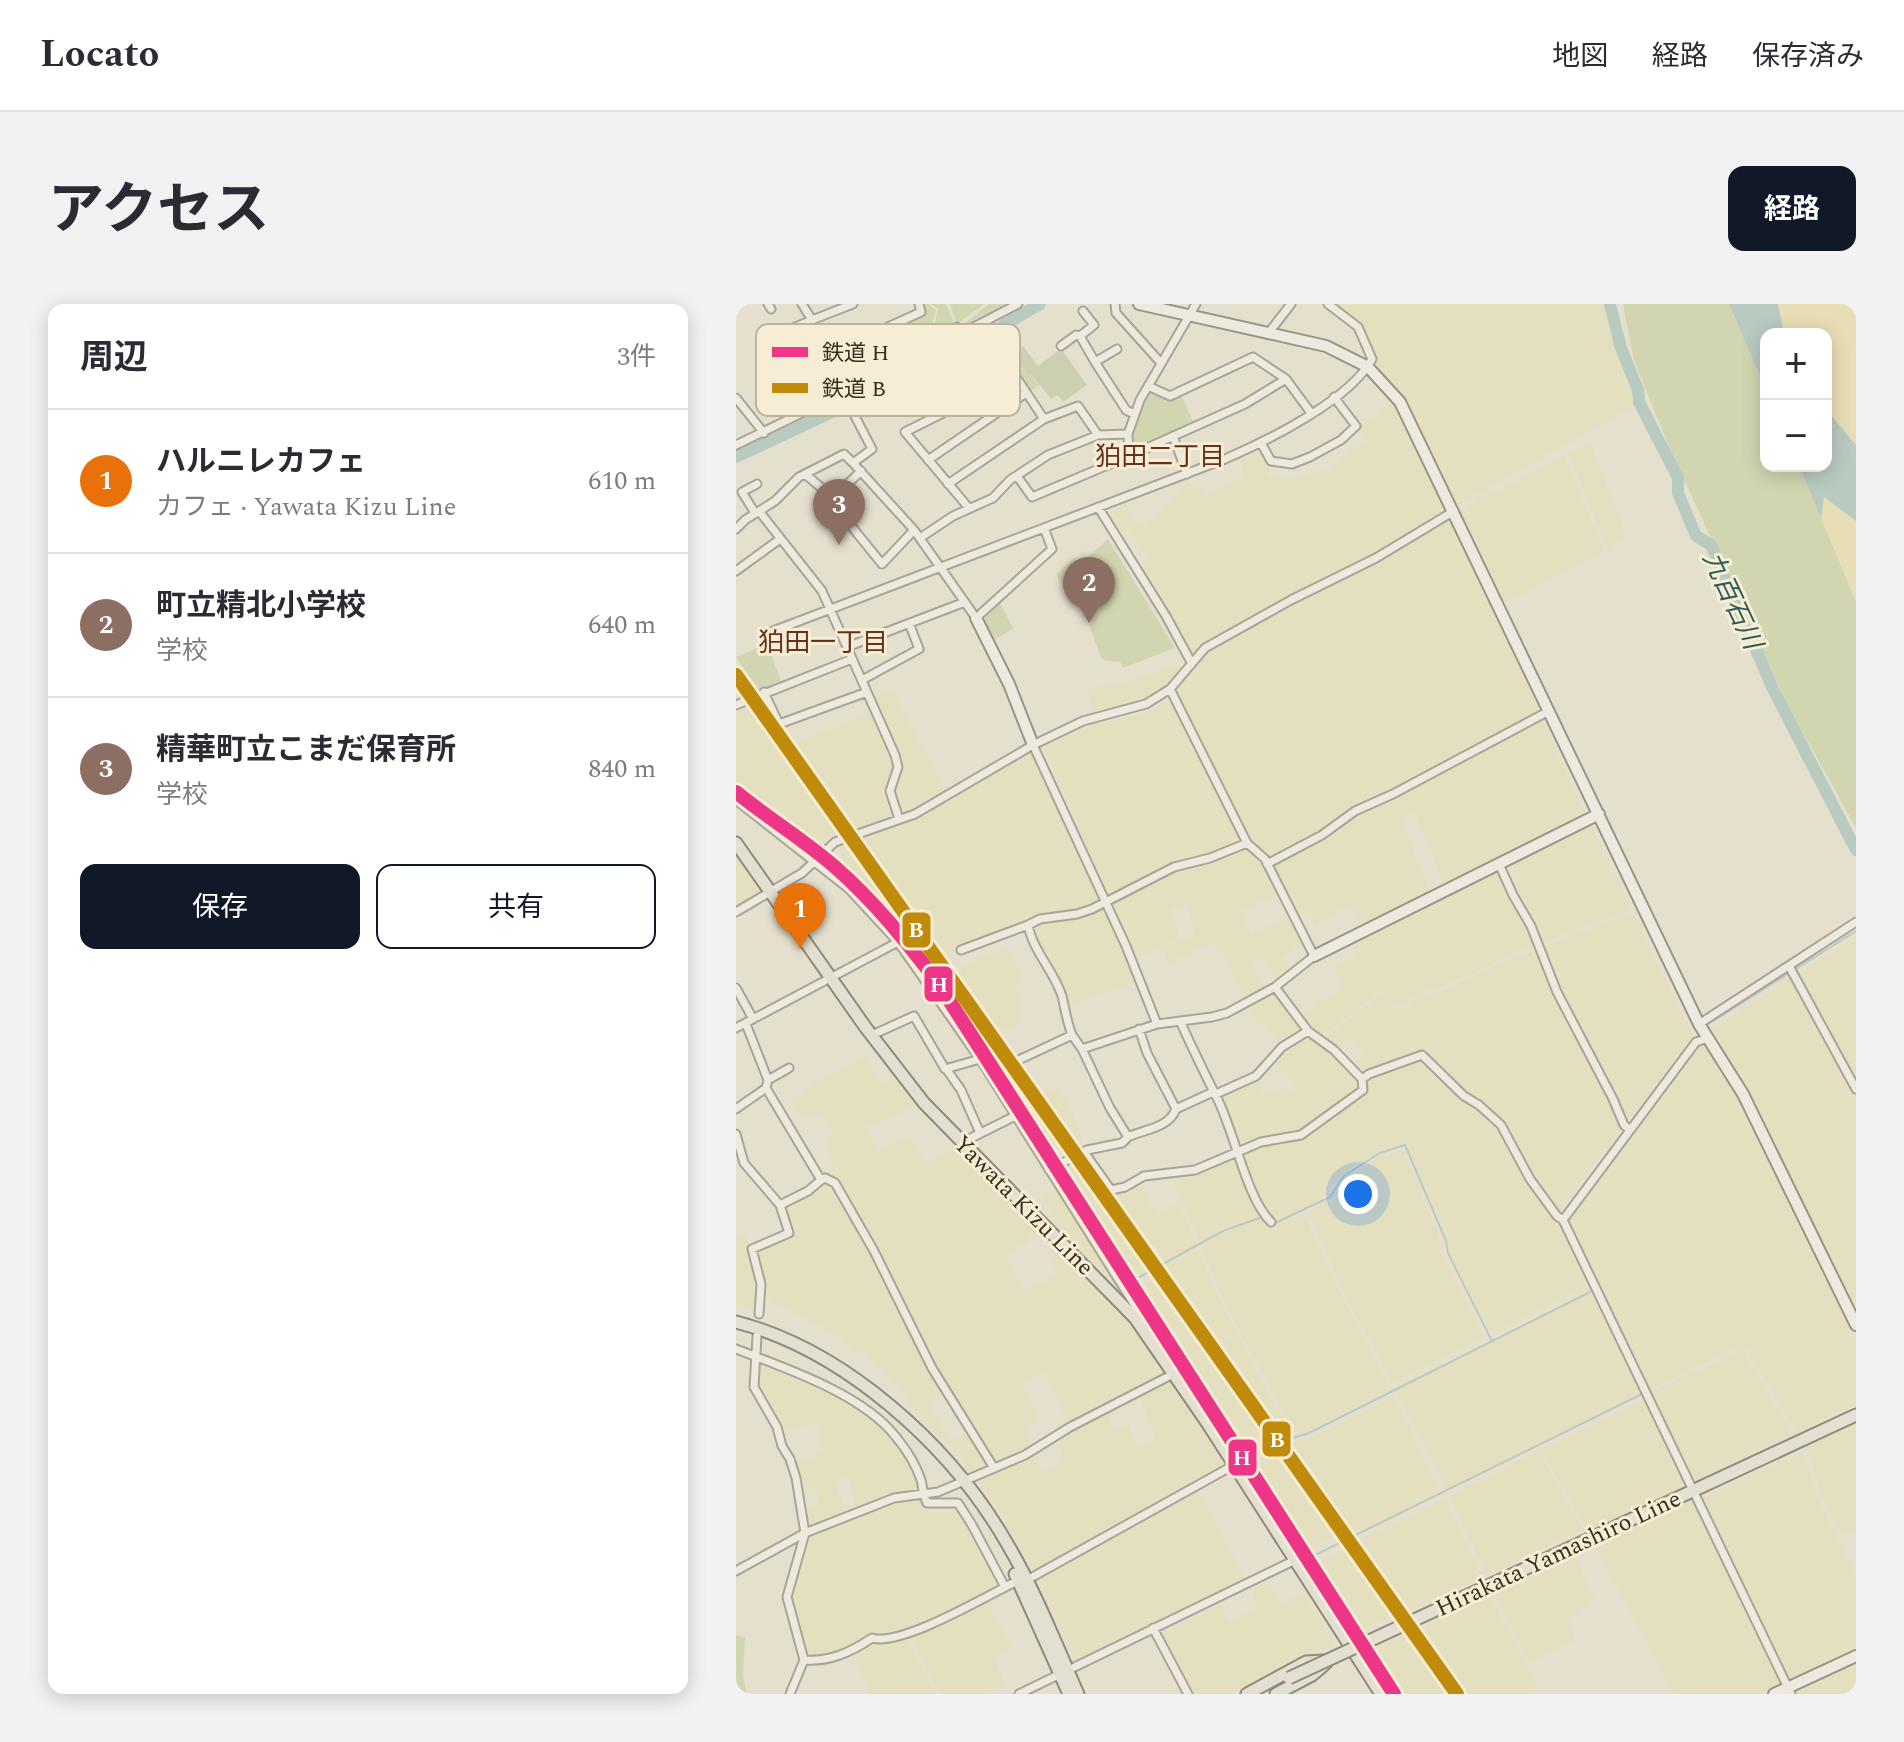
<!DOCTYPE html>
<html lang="ja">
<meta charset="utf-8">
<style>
body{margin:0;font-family:Spectral,"Noto Sans JP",serif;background:#f2f2f3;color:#2b2b33}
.controls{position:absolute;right:24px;top:24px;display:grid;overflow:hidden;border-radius:16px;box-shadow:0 4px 20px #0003}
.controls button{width:72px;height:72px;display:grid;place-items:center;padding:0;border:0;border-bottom:2px solid #e1e1e2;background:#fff;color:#2b2b33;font:40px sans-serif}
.you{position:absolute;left:622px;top:890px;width:28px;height:28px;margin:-20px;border:6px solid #fff;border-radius:50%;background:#1a73e8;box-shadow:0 0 0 12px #1a73e833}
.badge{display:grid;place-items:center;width:52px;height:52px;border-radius:50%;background:#111827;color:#fff;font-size:26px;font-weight:700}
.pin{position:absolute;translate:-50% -66px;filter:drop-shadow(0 2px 4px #0008)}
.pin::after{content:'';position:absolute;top:42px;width:28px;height:24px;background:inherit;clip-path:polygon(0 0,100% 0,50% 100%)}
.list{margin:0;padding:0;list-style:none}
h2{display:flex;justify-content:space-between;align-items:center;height:104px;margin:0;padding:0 32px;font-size:34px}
h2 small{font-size:26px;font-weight:400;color:#7c7c81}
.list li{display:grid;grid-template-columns:52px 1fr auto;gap:24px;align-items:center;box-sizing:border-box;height:144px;padding:0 32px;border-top:2px solid #e1e1e2}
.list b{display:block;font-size:30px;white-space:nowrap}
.list p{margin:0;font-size:26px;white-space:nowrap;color:#7c7c81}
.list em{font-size:26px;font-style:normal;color:#7c7c81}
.actions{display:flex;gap:16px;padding:24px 32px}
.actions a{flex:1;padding:18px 0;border:2px solid #111827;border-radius:16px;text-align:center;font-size:28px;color:#111827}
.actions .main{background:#111827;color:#fff}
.map{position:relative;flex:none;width:1120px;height:1390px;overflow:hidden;border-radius:16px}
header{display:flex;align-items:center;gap:48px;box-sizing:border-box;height:112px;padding:0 40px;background:#fff;border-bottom:2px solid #e1e1e2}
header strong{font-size:38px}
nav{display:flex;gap:44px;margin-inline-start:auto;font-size:28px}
.intro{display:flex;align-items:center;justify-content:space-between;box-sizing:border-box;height:192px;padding:0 48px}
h1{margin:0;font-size:56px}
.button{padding:20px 36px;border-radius:16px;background:#111827;color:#fff;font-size:28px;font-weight:700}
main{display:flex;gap:48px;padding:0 48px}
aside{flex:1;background:#fff;border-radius:16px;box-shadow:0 4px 20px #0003}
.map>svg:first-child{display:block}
</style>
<header>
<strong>Locato</strong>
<nav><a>地図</a><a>経路</a><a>保存済み</a></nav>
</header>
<div class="intro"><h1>アクセス</h1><a class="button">経路</a></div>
<main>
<aside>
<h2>周辺<small>3件</small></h2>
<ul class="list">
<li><span class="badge" style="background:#e8710a">1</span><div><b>ハルニレカフェ</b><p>カフェ · Yawata Kizu Line</p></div><em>610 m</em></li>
<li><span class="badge" style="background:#8d6e63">2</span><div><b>町立精北小学校</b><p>学校</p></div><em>640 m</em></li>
<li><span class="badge" style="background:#8d6e63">3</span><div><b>精華町立こまだ保育所</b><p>学校</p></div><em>840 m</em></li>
</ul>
<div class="actions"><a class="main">保存</a><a>共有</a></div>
</aside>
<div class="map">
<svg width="1120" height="1390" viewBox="0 0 1120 1390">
<rect width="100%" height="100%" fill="#e5e0ce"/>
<path fill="#e4dfbe" d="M596,0H879L905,99L719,202L668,95L639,59V51L627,26L617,14Z
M654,98L656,101L659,99L713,206L638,250L473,338L454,353L399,261L413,255L399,236L396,226L383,231L369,209L391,201L396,215L411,221L448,182L447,179L451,178L465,186L470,193L509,171L503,157L526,147L533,160L531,172L553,175L591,166L609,154L612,148L633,138L625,122Z
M854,138L891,233L872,245L832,149Z
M828,151L868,247L766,301L722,211L742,194L760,188Z
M709,216H716L804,409L533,555L511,536L440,390L439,384L461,356L472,346L567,294L654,250Z
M439,360L446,363L420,390L400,399L358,409L351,387L371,380L380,382Z
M0,384L102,524L81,541L0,481Z
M157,387L209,486L159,511L152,488L160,463L137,393Z
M436,393L503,535L473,551L435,561L373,593L309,446L316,439L363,419L414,408L428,401Z
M139,409L155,454V466L146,488L154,512L116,528L56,442L85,427L112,420L113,417Z
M805,414L850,511L709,582L679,509L665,515L694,589L625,623L613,601L580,622L572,607L562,613L535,559L620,509L671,486Z
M292,447L296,448L364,598L324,609L307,610L207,651L125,534L166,521L195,507Z
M855,521L896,605L803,639L773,582L785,576L777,560Z
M113,541L172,622L168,626L99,558L106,553L104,544Z
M506,542L519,553L531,568L543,590L505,607L515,630L554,612L566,637L548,655L555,664L541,675L527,653L516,660L531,686L510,695L486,649L475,639L432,661L427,645L459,630L451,600L435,606L443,634L401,655L375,601L431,570L484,553Z
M0,544L29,586L0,605Z
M762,566L793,623L796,641L726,674L685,689L664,701L660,700L651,689H642L586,731L575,726L564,711L609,681L597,663L622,650L616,637Z
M367,603L403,677L365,691L363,688L331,704L300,637L297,624L313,615Z
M898,609L951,721L958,730L890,819L824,692L805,643Z
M1120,632V1008L1019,797L974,729L978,723Z
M270,644L289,673L278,680L287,699L282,703L287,716L258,732L217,668L246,652Z
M799,644L818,691L871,788L887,823L822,907L745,797L735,796L691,755L677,751L624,770L615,759L628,753L618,734L600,742L588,735L644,692H650L657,703L665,706L683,694L721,681Z
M537,690H540L565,723L564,728L547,739L520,716L511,702Z
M567,732H572L597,749L622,779L621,783L565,826L502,839L490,813L484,790L520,774L528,792L546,782L556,788L562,783L536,756L547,744Z
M968,740L1003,795L1120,1036V1100L1061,1129L1013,1048L1005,1041L912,1086L829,918L960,741Z
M129,753L146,780L162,773L186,801L131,823L141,847L175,833L189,859L224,844L306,924L291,935L292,938L270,951L287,986L323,971L313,955L327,945L374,992L436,1069L333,1122L308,1067L285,1079L304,1116L288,1124L298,1144L260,1162L197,1062L97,874L89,871L94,865L93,862L98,859L89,838L97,831L84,810L65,816L55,796L79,779Z
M679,755L686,756L728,797L763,823L784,865L816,909L851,983L756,1031L713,949L712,936L670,838L643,847L604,871L586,894L569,904L537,915L529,909L505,850L523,842L570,833L598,810L632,786L630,779L633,772Z
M284,780L328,844L318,849L278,784Z
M315,785H325L336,807L342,825L338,828L344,832L349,845L344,847L301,789Z
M663,846L667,848L701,927L707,951L749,1033L657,1080L609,991L572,908L595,894L610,874L643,854Z
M500,853L526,911L486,925L464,941L438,877Z
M339,861L414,964L398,973L331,865Z
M89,877L95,879L129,933L209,1089L193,1099L214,1138L234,1127L256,1163L237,1171L217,1146L174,1102L164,1081L134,1055L106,1035L33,995L31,975L26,976L19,943L52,931L46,902Z
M404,878L420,910L443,899L462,943L425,962L375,893Z
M319,884L382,981L380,982L318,918L306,892Z
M568,910L606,994L656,1086L561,1132L491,1004L465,943L487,929L527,914L537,922Z
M10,930L23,980L19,1004L0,999V934Z
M462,945L484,997L501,1028L482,1038L427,963Z
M421,975L531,1135L512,1145L405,983Z
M855,989L905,1091L712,1186L662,1089V1085Z
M503,1031L522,1072L556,1130L548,1133L484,1042Z
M1003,1046L1007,1048L1056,1130L955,1179L913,1090Z
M30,1059L97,1090L131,1112L157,1133L183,1180L182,1188L122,1206L112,1173L99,1178L111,1211L70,1227L65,1204L82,1200L80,1184L64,1187L57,1157L77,1154V1150L86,1145L82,1136L88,1131L80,1118L44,1128L20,1083L19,1061Z
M437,1075L490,1158L298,1267L244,1177L298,1152L306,1168L328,1156L321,1136L371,1107L378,1126L392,1120L401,1144L420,1136L403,1091Z
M657,1092L676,1125V1132L705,1190L618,1233L550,1138L558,1134L563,1137L587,1128Z
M909,1095L951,1181L852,1228L805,1145Z
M1120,1120V1227L1107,1232L1086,1191L1071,1143Z
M540,1145L599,1232L574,1244L519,1156Z
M802,1146L847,1226L751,1271L713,1192Z
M1066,1148L1080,1191L1120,1271V1347L1050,1379L963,1195Z
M462,1186L510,1276L339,1356L302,1275Z
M956,1194L1046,1381L1027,1390H938L858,1240Z
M167,1195L182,1196L189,1203H217L228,1209L264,1282L200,1318L147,1336L136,1332L117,1346L89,1353L69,1354L54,1306V1285L68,1234L141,1202Z
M708,1195L746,1273L672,1307L621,1236Z
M611,1245L658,1312L627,1326L583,1259Z
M839,1253L859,1296L832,1316L839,1336L794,1358L759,1289Z
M532,1278L546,1301L567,1288L599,1339L504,1390H452L421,1331L485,1300L493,1317L522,1304L515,1286Z
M754,1292L802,1384L790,1390H732L685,1324Z
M250,1295L276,1344L257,1353L269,1379L250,1390H204L174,1333Z
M670,1329L713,1390H669L639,1345Z
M165,1332L170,1333L201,1390H135L115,1350L136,1336L146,1339Z
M1120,1359V1390H1057L1056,1389Z"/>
<path fill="#d2d6b0" d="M184,0H192L200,6L195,25L198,34L157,56L151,44L136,52L128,37L187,10Z
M195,0H210L219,21L200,33L198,24L202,5Z
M214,0H248L221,20Z
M253,0H276L229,25L227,21Z
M887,0H993L1030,86V162H1063L1120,297V524L1051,400L935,147L898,57Z
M277,49L303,81L293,88L277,65L250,82L242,71L262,55Z
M416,87L433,96L445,91L458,120L399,146L395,143C395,123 402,105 412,88Z
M372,235L439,344L387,364L384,358L369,357L364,352L345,298L335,301L320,270L338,254L344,260Z
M264,298L277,325L257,336L248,319L249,312Z
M31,340L46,379L22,388L0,353Z
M0,1331L9,1334L7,1371L10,1390H0Z"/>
<path fill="#e8deb5" d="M1042,0H1120V141L1090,105V30H1048Z
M1088,192L1120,217V297L1085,214Z"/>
<path fill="#cdd0b0" d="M287,42L302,62L325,45L351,81L327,98L322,91L315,95L294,69L292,70L277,49Z"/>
<path fill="#b9cbc1" d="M993,0H1042L1048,30H1030V86Z
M1090,105L1120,141V217L1088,193L1085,214L1063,162H1090Z"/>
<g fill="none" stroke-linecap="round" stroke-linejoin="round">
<path stroke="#b9cbc1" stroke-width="2" d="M969,722L1120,627
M894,820L936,765
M824,913L890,826
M824,919L886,1046
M537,920L594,893L608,872L644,849L669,841L710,937L712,949L756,1037
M398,976L487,927L526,913
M925,1128L951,1184
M511,1149L573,1129L854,988
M955,1193L986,1255
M567,1257L906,1090
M441,1317L558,1262
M1033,1351L1047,1382
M337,1368L371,1351
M292,1390L321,1376"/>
<path stroke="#b9cbc1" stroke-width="12" d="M874,0L885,44L902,86L903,98L942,174V189L960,232L975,241L1036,383L1120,546
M0,153L213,53L304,0"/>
<defs>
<path id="street" d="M32,0L35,5
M66,0L76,16L57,24L67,45
M379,0L380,9L425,59
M347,7L358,21L344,32L359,58
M76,16L117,0
M534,27L555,0
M325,42L340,31L344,32
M381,45L359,58L390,106L398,110
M75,51L67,45L48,59L82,102
M231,77L240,90
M124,79L132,78L282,0
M412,82L434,92L517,53L550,75L575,109
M0,94L28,129
M437,132L451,170
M525,139L535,157L556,160L574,153L605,136L620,122L598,93
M0,141L107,89L142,66L221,23
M393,152L509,100L550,75
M192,156L290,89
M117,159L178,226L240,314L316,245L308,224
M69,170L100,196L103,207L146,260L178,226
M281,172L296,193L393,152L392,130
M212,180L308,115L342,102L362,131
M97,194L125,167
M232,203L169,128L219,103L275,70L280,73L308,115
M362,203L430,312L455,358
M23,207L86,287L159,451L162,463L154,487L163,515
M19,209L6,188L21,180
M0,225L9,216L39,197L63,173L108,150L117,159L136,145L107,89L101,85L75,51L117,28L134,31L185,8L183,0
M184,234L217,212L257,194L274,176L312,151L362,131L392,130L404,96L460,0
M0,267L44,235
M37,327L489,155C531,137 614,96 636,55L622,23L592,0
M111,343L229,298
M126,376L183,345L173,319
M434,385L469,344L555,296L640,254L718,207
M28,388L43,420L131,388
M0,401L116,355
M297,441L347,417L410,400L434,385L511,539L529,555L578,652L539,683L572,727L598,746L626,775L633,770L686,751L728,792L743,801L765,821L794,875L821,912L827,916L1055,1390
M0,496L113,585L162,638L244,755L401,1005L399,1014
M531,560L586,531L619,507L657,490L813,407
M763,560L777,591L795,622L821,688L877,795L888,821L894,826
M0,608L66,569L99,538L179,510L297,441L390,642L421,720
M225,646L292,621
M1053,662L1120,785
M0,684L17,715
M445,719C456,744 468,768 480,792C498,825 510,894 535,918
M10,720L32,776L30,784L85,876L89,874L99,879L138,947L196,1064L258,1164
M963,720L1120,618
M0,724L162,638
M403,725L411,749L440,805
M136,731L178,712L209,765L244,755
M336,731C331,718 329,705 326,692C318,667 297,647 292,621L304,615L341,610L356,605L438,563L474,554L511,539
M346,745L374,804L392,833C409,825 433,824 440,805L477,788
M246,758L260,756L265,762L272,761L336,731L346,745L421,720L476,713L491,709L539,683
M211,766L225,786L244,829
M32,776L53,764
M480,790L520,772L546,743L572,727
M0,805L30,784
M0,830L8,859L44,901
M225,839L279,812
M348,848L375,886L389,883L408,872L459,866L525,838L565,831L627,786L626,775
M313,866L351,846L386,839L392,833
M827,916L960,738L972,734
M23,1010L25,980L16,945L53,929L44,901L72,887L85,876
M21,1032L18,1083L41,1123L46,1142L54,1155L60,1174L69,1229L158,1194L202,1188L289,1151L334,1123L439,1069
M0,1045C49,1064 127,1090 160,1133C170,1145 180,1161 185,1176C187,1184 187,1191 191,1199H222L236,1221L269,1283
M0,1267L67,1230
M291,1276L498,1161
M417,1324L452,1390
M68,1356C94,1358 115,1348 136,1334C165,1343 252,1291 283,1276
M54,1390L68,1356L51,1293L69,1229
M283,1390L559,1256"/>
<path id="secondary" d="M403,0L590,42L632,63L664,98L963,720L1007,790L1120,1021
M240,314L273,380L297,441
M578,652L863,510
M1038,1390L1120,1352"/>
<path id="primary" d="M0,539L130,724L188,799L399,1014L472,1120L645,1390
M0,1018C108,1046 213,1140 269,1236C298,1284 319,1338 342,1390
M795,1262L1120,1111
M279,1270L333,1390
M511,1390L570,1358L588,1357
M540,1390L576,1371L590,1359"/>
</defs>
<use href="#street" stroke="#aaa496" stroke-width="11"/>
<use href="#secondary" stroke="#9a9486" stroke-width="14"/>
<use href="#primary" stroke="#908a7d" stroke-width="15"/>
<use href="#street" stroke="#ede9df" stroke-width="7"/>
<use href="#secondary" stroke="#ede9df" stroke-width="10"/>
<use href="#primary" stroke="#e4e0d1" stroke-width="11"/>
<defs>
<path id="primary-bridge" d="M553,1374L795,1262"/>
</defs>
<use href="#primary-bridge" stroke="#908a7d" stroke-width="15" stroke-linecap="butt"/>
<use href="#primary-bridge" stroke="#e4e0d1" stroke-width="11"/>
<defs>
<path id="rail-1" d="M0,488C32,514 68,536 99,563C138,597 171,638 202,679L658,1390"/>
<path id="rail-2" d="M0,371L721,1390"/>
</defs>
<use href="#rail-1" stroke="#f6eed4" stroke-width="20"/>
<use href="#rail-2" stroke="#f6eed4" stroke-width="20"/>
<use href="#rail-1" stroke="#ee3689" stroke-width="14"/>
<use href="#rail-2" stroke="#c08a0a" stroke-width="14"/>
</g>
<g text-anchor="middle" stroke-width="6" stroke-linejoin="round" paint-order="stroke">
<g font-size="24" fill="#392d1e" stroke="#f6eed4">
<text transform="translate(288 901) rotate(45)" y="8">Yawata Kizu Line</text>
<text transform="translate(822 1249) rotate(-25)" y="8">Hirakata Yamashiro Line</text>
</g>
<g font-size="26" fill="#66311d" stroke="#f6eed4">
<text x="424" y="161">狛田二丁目</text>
<text x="87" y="347">狛田一丁目</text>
</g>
<g font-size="26" font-style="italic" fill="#2d5959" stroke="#f6eed4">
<text transform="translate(997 296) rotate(65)" y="9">九百石川</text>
</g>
</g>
<rect x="20" y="20" width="264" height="92" rx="12" fill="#f6eed4" stroke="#bdb49d" stroke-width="2"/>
<rect x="36" y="43" width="36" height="10" fill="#ee3689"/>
<rect x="36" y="79" width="36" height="10" fill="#c08a0a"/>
<g font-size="22" fill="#392d1e">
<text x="86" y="56">鉄道 H</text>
<text x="86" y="92">鉄道 B</text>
</g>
<g stroke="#f6eed4" stroke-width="3">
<rect x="165" y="607" width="31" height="38" rx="8" fill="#c08a0a"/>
<rect x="187" y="661" width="31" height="38" rx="8" fill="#ee3689"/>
<rect x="525" y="1116" width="31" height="38" rx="8" fill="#c08a0a"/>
<rect x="491" y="1134" width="31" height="39" rx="8" fill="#ee3689"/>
</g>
<g font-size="22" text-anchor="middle" font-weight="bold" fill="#fff">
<text x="180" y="633">B</text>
<text x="203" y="688">H</text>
<text x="541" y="1143">B</text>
<text x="506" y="1161">H</text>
</g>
</svg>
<div class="controls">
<button>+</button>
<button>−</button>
</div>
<div class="you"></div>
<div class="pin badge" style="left:64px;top:645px;background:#e8710a">1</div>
<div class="pin badge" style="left:353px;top:319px;background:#8d6e63">2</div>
<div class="pin badge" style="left:103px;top:241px;background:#8d6e63">3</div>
</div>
</main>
